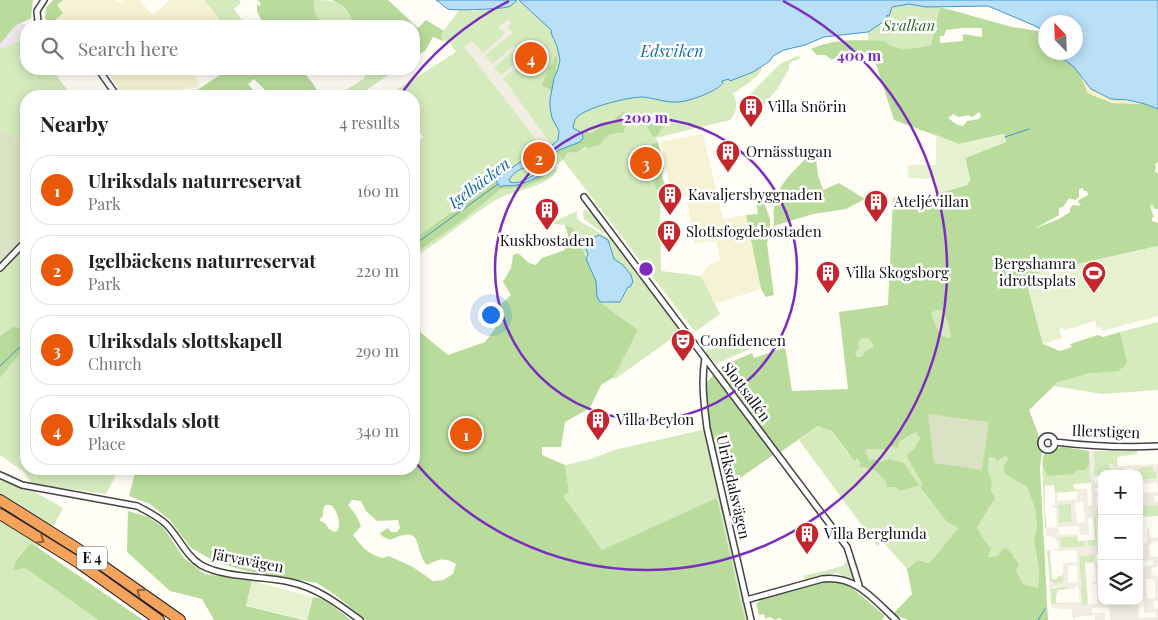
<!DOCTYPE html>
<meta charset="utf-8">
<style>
body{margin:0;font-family:"Playfair Display",serif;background:#f6f6f6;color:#222}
.controls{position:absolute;right:15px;bottom:15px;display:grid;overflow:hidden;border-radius:10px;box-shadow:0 2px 12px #0003}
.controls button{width:45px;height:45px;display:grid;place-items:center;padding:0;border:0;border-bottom:1px solid #e0e0e0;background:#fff;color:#222;font:25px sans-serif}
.compass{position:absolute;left:1038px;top:15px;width:45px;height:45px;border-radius:50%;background:#fff;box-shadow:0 2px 12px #0003;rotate:337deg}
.you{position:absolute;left:490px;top:314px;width:18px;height:18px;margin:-12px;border:4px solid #fff;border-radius:50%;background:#1a73e8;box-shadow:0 0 0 8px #1a73e833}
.badge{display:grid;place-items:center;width:32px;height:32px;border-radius:50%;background:#ea580c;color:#fff;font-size:16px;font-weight:700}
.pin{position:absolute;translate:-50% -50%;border:2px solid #fff;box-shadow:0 1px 5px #0006}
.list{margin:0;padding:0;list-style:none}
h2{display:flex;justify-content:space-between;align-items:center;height:65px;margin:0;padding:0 20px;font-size:21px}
h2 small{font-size:16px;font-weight:400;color:#767676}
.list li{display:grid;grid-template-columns:32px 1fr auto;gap:15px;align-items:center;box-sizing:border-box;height:70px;margin:0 10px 10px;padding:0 10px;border:1px solid #e0e0e0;border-radius:20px}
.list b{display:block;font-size:19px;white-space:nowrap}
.list p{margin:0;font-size:16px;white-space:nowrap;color:#767676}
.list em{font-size:16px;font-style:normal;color:#767676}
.icon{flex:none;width:28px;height:28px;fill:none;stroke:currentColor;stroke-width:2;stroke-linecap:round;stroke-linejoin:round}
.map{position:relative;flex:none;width:1158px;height:620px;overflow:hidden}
.search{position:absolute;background:#fff;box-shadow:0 2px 12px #0003;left:20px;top:20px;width:400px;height:55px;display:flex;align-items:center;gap:12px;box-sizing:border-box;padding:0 18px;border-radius:20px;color:#767676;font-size:19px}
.panel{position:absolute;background:#fff;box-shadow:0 2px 12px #0003;left:20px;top:90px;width:400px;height:385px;border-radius:20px}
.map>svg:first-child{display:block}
</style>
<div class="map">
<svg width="1158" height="620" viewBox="0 0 1158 620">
<rect width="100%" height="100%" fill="#fffdf5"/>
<path fill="#eee6ef" d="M24,23L26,28V38L2,48L0,47V44L15,26Z"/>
<path fill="#f6f3d4" d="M63,0H116L119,3L123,0H139L153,15L170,0H204L225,26H60L54,21L63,13L57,5Z
M106,69H188L200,83L197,87L186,88L171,96H124Z
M703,134L723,219L746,215L761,289L715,304L701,276L708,266L720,260L716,241L694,243L686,195L671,194L661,142Z"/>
<path fill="#d5ebbd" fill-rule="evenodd" d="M204,0H239L241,3L234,9L246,26H225Z
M314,0C341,0 343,4 357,26H322L315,13Z
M517,0H519L549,26L552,31L551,33L560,54L625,99L643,97L678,102L692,98L722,82L729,79L730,81L762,66C761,78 741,87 733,94C738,103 737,113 730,120L656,138L658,142L652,144L650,148L633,158L639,171L643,172L657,163L656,189L660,196L661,271L701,276L720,314L695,332L563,160L556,165L557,171C541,191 511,189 491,203C468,218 447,236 424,251L414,257V144L423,137L415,127L414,129V96H387L456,52L449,42L443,41L441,34L460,9L473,11L513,5ZM623,112L625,131L610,134L578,152L567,153C576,146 602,122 613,122L616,117Z
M903,4L940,7L931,45C917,48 896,53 885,41H868V32L879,24L883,27L882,22L886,20L890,8Z
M26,38V69H52L62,83L73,96H26V143L0,129V47L2,48Z
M799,55L800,59L792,61L789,65V69L778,88L765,103L739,114L741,101L751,93L780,64Z
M363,69H393L395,71L357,96H349L346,90L365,78Z
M585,209L593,213L607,232L603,233L584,219L583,212Z
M577,211V218L581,222L611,239L681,332L615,379L614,377L638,330L600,302H621L628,287L623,265L614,259L608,240L599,235L590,240L586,259L573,228L565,225L554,224L553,222Z
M26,235V469H119L106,494L32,484L24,472L0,455V339L13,328L0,336V264Z
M937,310H942C946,318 952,329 950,338C938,337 935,323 930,313Z
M1158,322V390L1102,394L1054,386C1072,369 1105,378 1125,366L1127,361L1120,332Z
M731,335L746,338L750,349L716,364L705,352L709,348L711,350Z
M863,338L869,339L873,343V347L863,356L856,357L855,352L860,349L858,344L861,339Z
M818,426L832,431L848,454L860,462L862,468L876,471L886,482L889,459L879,462L869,460L866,452L867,449L887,450L889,446L899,442L916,432L920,437L910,463L915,468L922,483L920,487L947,522L958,528L933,559L928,563L918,560L907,569L883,542L877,546L799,440Z
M702,430L706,432L749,620H745L717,499L602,550L562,495L569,491L565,465L591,459L614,450Z
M1093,451H1137V454L1117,457L1118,467H1114L1113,464H1109L1110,468L1114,470V474H1102V476H1094Z
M989,456L994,457L997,461L1005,456L1009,458L1010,477L1027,487L1035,508L1037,526L1034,540L1039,571L1038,588L1023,584L1016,570L1019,565L1016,559L998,556L988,557L991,548C985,542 982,535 977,528L990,507L992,482L988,471Z
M1043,457V465L1078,470H1086L1090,464L1091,483L1074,484V489H1077V491L1057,493H1055L1054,485L1045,486V508L1047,528H1045L1042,465Z
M1153,466L1156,472V479L1139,480V474L1138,472L1140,467Z
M0,472L63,508L54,525L25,568L98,620H0Z
M1058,504H1071L1072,522L1059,523Z
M1158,505V516L1139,517V506Z
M1097,511H1102V552L1079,553L1078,549L1097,547L1061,548L1060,537L1077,536L1078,541L1095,540L1093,517H1097Z
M1047,551H1050L1052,579H1057V577L1063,575L1064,566V580L1062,583L1054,584L1050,581Z
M1085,555H1094L1095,562L1085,563L1088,605H1082L1079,556Z
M849,560L854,580L837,573L805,580L803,576L840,567Z
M1066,586L1070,589L1058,590L1056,597V603L1080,602L1051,605L1050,589Z"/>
<path fill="#b9dc9c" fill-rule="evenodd" d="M0,0H33L31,18L15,26L0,44Z
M53,0H63L57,5L63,13L54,21L60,26H52L45,18L46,8Z
M257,0H314L315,13L322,26H264L257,11V4L260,6L261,3Z
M332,0H388L418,28L426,20L444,31L441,34L443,41L433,37L425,51L414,57V26H357L344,7Z
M940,7L1012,27L1045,32L1046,52L1058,53C1062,60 1068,61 1074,67C1081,73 1084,84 1088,93L1112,103L1145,104L1158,109V162L1155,164L1156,167L1155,171L1158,174V209H1155L1152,204L1150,207L1154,217L1152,218V221L1158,223V246L1025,276L1043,344L1060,351L1072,347L1070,344L1098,335L1103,337L1120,332L1127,361L1125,366L1118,371L1086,374L1058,382L1029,410L1039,436L1041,437L1038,442L1042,453L1040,468L1048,620H908L893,614L912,594L907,569L918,560L928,563L933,559L958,528L947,522L920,487L922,483C917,473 910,465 907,455L914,449L920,438L916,432L899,442L898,448L889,446L888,450L867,449L866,452L869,460L874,459L879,462L889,459L904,463L919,485L900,491L896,487H887L886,482L876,471L860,467V462L857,459L854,461L832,431L818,426L782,451L773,455L726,488C717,454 705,419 705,384L722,366L752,353L754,358L783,348L781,343L785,346L792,391L848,389L839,312L888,305L893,198L935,197L936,194L967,185L970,179L965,158L1006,142L1004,134L959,144L894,120L873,55L841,54L832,60L825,55H817L811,49C833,38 861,40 885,41C896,53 917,48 931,45ZM962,28H982V37L963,34V41L940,43V36H944L946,30ZM979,112L981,115L979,119L967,121L963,126L956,124L948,118L953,114L959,117L968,115L972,117ZM1083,188L1084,191H1087L1088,195L1079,200L1078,203L1081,204L1079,206L1073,205L1070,208V212L1059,219L1034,229L1059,215V208L1063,207L1069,198L1075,200L1079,197V189ZM937,310H942C946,318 952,330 950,338C938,337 935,323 931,313ZM863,338L869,339L873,344V347L864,352L863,356L857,357L855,352L860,349L858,344L861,339ZM1005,456L1009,458L1004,466V472L1010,477L1027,487L1035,508L1037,526L1034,540L1039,571L1038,588L1023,584L1016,570L1019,565L1016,559H1014L1012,553L1005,548L1001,550L998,556L988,557L991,548C985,542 982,535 977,528L995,498L991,491L992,482L988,471L989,457H994L997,461Z
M556,56L558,59L552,91L542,85L549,67L553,64L554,58Z
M229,69H303V71L314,85L320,96H268L264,89L254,79L248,84L258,96H188Z
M623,112L633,113L634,115L632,121L626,126L623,133C613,133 605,134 601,144L590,148L585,147L578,152L567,153L563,160L557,151L583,138L582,133L587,131L590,134L608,122H613L616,117Z
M643,113L650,117L656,123H660L663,125L658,135L653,137L647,126L641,123L639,115Z
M658,142L664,167L662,176L665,185L663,190L660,192L656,189L652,173L657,163L650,148L652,144Z
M815,151L818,175L823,190L839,183L865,199L846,209L813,214L774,226C771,188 786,180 809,155Z
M552,169L539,181L524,187L500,189L489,199L453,227L414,254V239L496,181L500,187L505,185L510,186L539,177Z
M763,200L770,219V230L767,244L774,295L766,297L761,289L746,215L758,214L756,201Z
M565,225L573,228L596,281L597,297L600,302L638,330L614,377L601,385L590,408L565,422L561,447H542V455L565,465L569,491L563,496L602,550L717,498L745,620H366L334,594L317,583L246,571L216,562L191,548L170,520L150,504L129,496L136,469H277V471L281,474L290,469H414V327L448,355L485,342L495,329L500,305L511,295L503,282L511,268L513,255L518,253L529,263L536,265L542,258L565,250L564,241L568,235ZM352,500L361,501L366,511L377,521L398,520L400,528L397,532H391L388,528L380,533L382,536L390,540C426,523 412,549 427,565C439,559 444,557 456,564L453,574L443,580L433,581L413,567L389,556L382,558C368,554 362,547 353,535L361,526L356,515L348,505ZM325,505H331C337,511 341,521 338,530L335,532L329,529L325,523L320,521V519L323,516V510Z
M13,327L26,329V346L0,378V336Z
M1062,447L1089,451L1090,464L1086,470H1078L1073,474L1047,476C1044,468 1040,461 1045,453Z
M128,511L148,517L163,527L184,558L205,574L252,581L246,606L304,620H214L202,599L170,591L127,552Z
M31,543L143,620H98L25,568L13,570L16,561Z
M825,580L844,581L885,616L882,620H782L780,618L775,620L770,617L765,619L764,614L759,615L756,604C770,590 806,586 825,580Z
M313,597L324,599L351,620H307Z"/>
<path fill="#fbeec1" d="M1080,75C1083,79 1086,84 1090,88C1105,101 1127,100 1145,104C1121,103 1110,104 1088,93Z"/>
<path fill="#d9e3c4" d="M0,129L26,143V235L0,264Z
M928,414L989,422L982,470L934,463Z"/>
<path fill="#e6f2cf" d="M1004,134L1006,142L965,158L970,180L967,185L936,194V179L908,178V165H936V135L959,144Z
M1158,246V316L1102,331L1101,327L1097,328L1095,321L1065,330L1064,328L1059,329L1062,338L1043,344L1025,276Z
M252,581L313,597L307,620L246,606Z"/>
<path fill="#f1ede2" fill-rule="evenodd" d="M509,19L511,24L508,27L513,33L485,55L492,64L514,46L525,61L503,78L551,144L544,150L470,54L464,48L472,41L483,53L503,36L504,30H500L498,27ZM511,53L518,61L501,75L494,67Z
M650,148L657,163L642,172H632L630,164L633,158Z
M1089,451H1093L1095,484H1102V488H1095L1096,493H1102V497H1096V505H1102V511H1097L1099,545L1102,544V547H1100L1102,554L1096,555L1097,564L1102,562V568L1097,569L1098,581H1102V587L1099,588V596H1102V601H1117V603L1138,601L1139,618L1156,617V612L1144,613L1143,596H1139V583L1143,582L1142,567L1153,565V560L1139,561V549L1145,548V546L1141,547V545L1147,543V528H1149L1151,538L1158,537V541L1153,542L1149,546L1150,556L1158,557V567L1151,568L1152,575L1158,576V601H1153L1154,609H1158V620H1110L1109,607L1092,608L1093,613H1105V620H1095V615L1076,617L1075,620H1073L1072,609H1058V607L1052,609V605L1080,602L1078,585L1073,589L1066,588L1065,586L1053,587L1050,590L1049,587V578L1051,583L1054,584L1064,582L1063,563L1077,562V550L1047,551V550L1058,549V543L1055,538L1048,536H1046L1045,528L1057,527L1056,508H1052V505H1055V493H1057L1058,501L1077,499V489H1087L1088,505H1092ZM1083,502L1085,522L1077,523L1075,503ZM1071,504L1072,522L1059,523L1058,505ZM1096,517L1097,545L1088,546L1087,540H1085V546L1061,548L1060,537L1077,536V534L1060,535L1058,527L1079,526L1080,535H1089L1088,518ZM1092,555H1094L1096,582H1092V585L1096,584L1097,589V604L1082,605L1081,585L1085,584L1081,583L1079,556ZM1077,565L1078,582L1068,583V566ZM1145,579H1153L1155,581V599L1147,598Z
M1114,452L1116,467L1137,465L1140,464V465L1158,464V496H1154L1155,501H1158V505L1139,506V502H1142L1139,493L1158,492L1157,483L1139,484L1141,479L1143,480L1156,479V472H1153V466L1140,467V472L1138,474H1133V468H1125V474H1114L1110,464H1113L1115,467Z"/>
<path fill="#b9e0f7" stroke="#3f96cf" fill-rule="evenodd" d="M436,0H517C514,3 512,6 508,7C501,9 454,11 448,9C444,7 440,2 436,0Z
M519,0H1158V109L1145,104L1128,100L1111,99L1091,89L1074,67L1061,57L1058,53L1076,52V22H1046L1045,31L1033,25L988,6L926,7L909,4L892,7L889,16L887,15V18L886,20L868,32L824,37L805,45L784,50L773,56L770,61L753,72L730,81L729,79L722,81L723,83C716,92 688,102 677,102C666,103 654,98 643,97C628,97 588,107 577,117C574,120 574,124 573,128L582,133L583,138L580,142L559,150L548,157L552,163V169C541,176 529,182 517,185C510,187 506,184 500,187L496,181C505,173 531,151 544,152L558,140L559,131L552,118L550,107V100L554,78L558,69L560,60L557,46L551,33L552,31ZM546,163L549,164V166C538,171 522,186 510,182L509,180C517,166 532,166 546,163Z
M599,235L608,240L614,259L623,265L631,275L633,282L630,287H628L620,302H600L597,297L596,281L586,259L588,254L584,244L590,239Z"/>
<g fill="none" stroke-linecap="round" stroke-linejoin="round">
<path stroke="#3f96cf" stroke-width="1" d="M1005,137L1029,129
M414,245L498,184
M0,366L26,341
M1038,620L1045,609"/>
<defs>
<path id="street" d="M43,26L38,22L37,11L44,0
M98,69L117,96
M584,197L847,547L859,585
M0,268L26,241
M705,358C701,381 704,404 707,428L751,620
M1041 443a7 7 0 1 1 14 0a7 7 0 1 1-14 0Z
M1054,442C1089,446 1123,448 1158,446
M0,475L22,485L137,506C147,511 157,516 166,524C178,536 186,556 201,565C224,578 264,576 290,582C318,588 338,604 360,620
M746,600L822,579C856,575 873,599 896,620"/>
<path id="highway" d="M0,500L86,554L180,620
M0,514L79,563L159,620"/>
</defs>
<use href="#street" stroke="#444" stroke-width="8"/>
<use href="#highway" stroke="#222" stroke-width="12"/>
<use href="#street" stroke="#fff" stroke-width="5"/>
<use href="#highway" stroke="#f5a25d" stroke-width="10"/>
</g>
<defs><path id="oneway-chevron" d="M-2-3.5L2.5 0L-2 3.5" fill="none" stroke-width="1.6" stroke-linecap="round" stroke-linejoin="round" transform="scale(1.25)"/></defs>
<g stroke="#8e613b">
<use href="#oneway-chevron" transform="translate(41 540) rotate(32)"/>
<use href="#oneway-chevron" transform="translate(140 592) rotate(-145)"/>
</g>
<g fill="none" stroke="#7b2cbf" stroke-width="2.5">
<circle cx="646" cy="269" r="151"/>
<path d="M401 94A301 301 0 0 1 509 1M783 1A301 301 0 1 1 415 462"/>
</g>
<defs>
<symbol id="building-pin" viewBox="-11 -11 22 30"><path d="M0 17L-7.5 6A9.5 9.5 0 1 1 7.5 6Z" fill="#c4262e" stroke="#fff"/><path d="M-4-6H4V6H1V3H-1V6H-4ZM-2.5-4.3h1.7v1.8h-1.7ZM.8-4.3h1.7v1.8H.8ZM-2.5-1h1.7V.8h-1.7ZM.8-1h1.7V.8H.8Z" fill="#fff"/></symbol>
<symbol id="stadium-pin" viewBox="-11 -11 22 30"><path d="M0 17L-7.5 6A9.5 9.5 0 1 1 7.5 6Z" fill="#c4262e" stroke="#fff"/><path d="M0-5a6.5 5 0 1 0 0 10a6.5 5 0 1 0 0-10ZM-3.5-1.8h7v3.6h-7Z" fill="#fff"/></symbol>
<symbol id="theatre-pin" viewBox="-11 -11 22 30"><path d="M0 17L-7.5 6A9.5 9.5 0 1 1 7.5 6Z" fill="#c4262e" stroke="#fff"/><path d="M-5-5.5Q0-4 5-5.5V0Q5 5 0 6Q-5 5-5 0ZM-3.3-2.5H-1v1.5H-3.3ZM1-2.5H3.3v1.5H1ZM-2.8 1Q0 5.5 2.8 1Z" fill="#fff"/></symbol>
</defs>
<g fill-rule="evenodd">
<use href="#building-pin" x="737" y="93" width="28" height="38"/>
<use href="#building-pin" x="714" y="138" width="28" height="38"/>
<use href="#building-pin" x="656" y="181" width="28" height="38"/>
<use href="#building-pin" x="862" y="188" width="28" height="38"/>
<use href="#building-pin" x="533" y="196" width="28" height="38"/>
<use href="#building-pin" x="655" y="218" width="28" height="38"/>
<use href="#building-pin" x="814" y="259" width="28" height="38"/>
<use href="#stadium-pin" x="1080" y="259" width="28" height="38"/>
<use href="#theatre-pin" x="669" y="327" width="28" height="38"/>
<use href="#building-pin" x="584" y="406" width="28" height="38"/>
<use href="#building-pin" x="793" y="520" width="28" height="38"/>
</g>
<g text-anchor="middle" stroke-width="5" stroke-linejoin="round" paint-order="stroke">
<rect fill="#fff" stroke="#585858" stroke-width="1" x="77" y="546.5" width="30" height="23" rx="4"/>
<g font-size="14" font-weight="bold" fill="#111">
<text x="92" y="563">E 4</text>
</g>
<g font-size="15" font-style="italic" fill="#2f6b1f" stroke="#fff">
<text x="909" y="31">Svalkan</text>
</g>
<g font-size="15" fill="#111" stroke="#fff" text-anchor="start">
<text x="768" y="112">Villa Snörin</text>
<text x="746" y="157">Ornässtugan</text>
<text x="688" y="200">Kavaljersbyggnaden</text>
<text x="894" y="207">Ateljévillan</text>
<text x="686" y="237">Slottsfogdebostaden</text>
<text x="547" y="246" text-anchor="middle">Kuskbostaden</text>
<text x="1076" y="269" text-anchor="end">Bergshamra<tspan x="1076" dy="17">idrottsplats</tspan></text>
<text x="846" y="278">Villa Skogsborg</text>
<text x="700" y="346">Confidencen</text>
<text x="616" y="425">Villa Beylon</text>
<text x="824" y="539">Villa Berglunda</text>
</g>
<g font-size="15" fill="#111" stroke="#fff">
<text transform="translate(746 392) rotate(53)" y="5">Slottsallén</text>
<text transform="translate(1106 432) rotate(2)" y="5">Illerstigen</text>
<text transform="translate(733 487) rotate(77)" y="5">Ulriksdalsvägen</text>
<text transform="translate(248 561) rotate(11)" y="5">Järvavägen</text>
</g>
<g font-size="16" font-style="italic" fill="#1768a6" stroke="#fff">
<text x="672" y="57">Edsviken</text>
<text transform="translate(479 183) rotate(-37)" y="6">Igelbäcken</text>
</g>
</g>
<circle cx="646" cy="269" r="8" fill="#7b2cbf" stroke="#fff" stroke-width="2.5"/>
<g font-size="15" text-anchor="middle" font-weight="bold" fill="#7b2cbf" stroke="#fff" stroke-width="5" stroke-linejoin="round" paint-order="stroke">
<text x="859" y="61">400 m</text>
<text x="646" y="123">200 m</text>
</g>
</svg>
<div class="controls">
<button>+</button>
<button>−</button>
<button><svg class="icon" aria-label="layers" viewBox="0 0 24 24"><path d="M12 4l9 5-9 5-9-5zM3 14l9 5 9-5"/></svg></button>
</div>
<svg class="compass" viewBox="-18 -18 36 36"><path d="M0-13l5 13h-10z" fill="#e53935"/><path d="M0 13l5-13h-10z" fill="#767676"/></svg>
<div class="you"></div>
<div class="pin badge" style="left:466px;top:434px">1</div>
<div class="pin badge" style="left:539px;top:158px">2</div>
<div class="pin badge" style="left:646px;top:163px">3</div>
<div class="pin badge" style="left:531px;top:58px">4</div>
<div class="search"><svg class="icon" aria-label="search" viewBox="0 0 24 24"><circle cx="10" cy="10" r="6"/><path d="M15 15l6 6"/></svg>Search here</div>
<section class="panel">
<h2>Nearby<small>4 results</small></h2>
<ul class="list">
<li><span class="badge">1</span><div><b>Ulriksdals naturreservat</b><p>Park</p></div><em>160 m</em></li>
<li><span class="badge">2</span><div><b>Igelbäckens naturreservat</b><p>Park</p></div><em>220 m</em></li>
<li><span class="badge">3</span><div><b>Ulriksdals slottskapell</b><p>Church</p></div><em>290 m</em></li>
<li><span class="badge">4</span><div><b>Ulriksdals slott</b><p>Place</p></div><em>340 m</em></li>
</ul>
</section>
</div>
